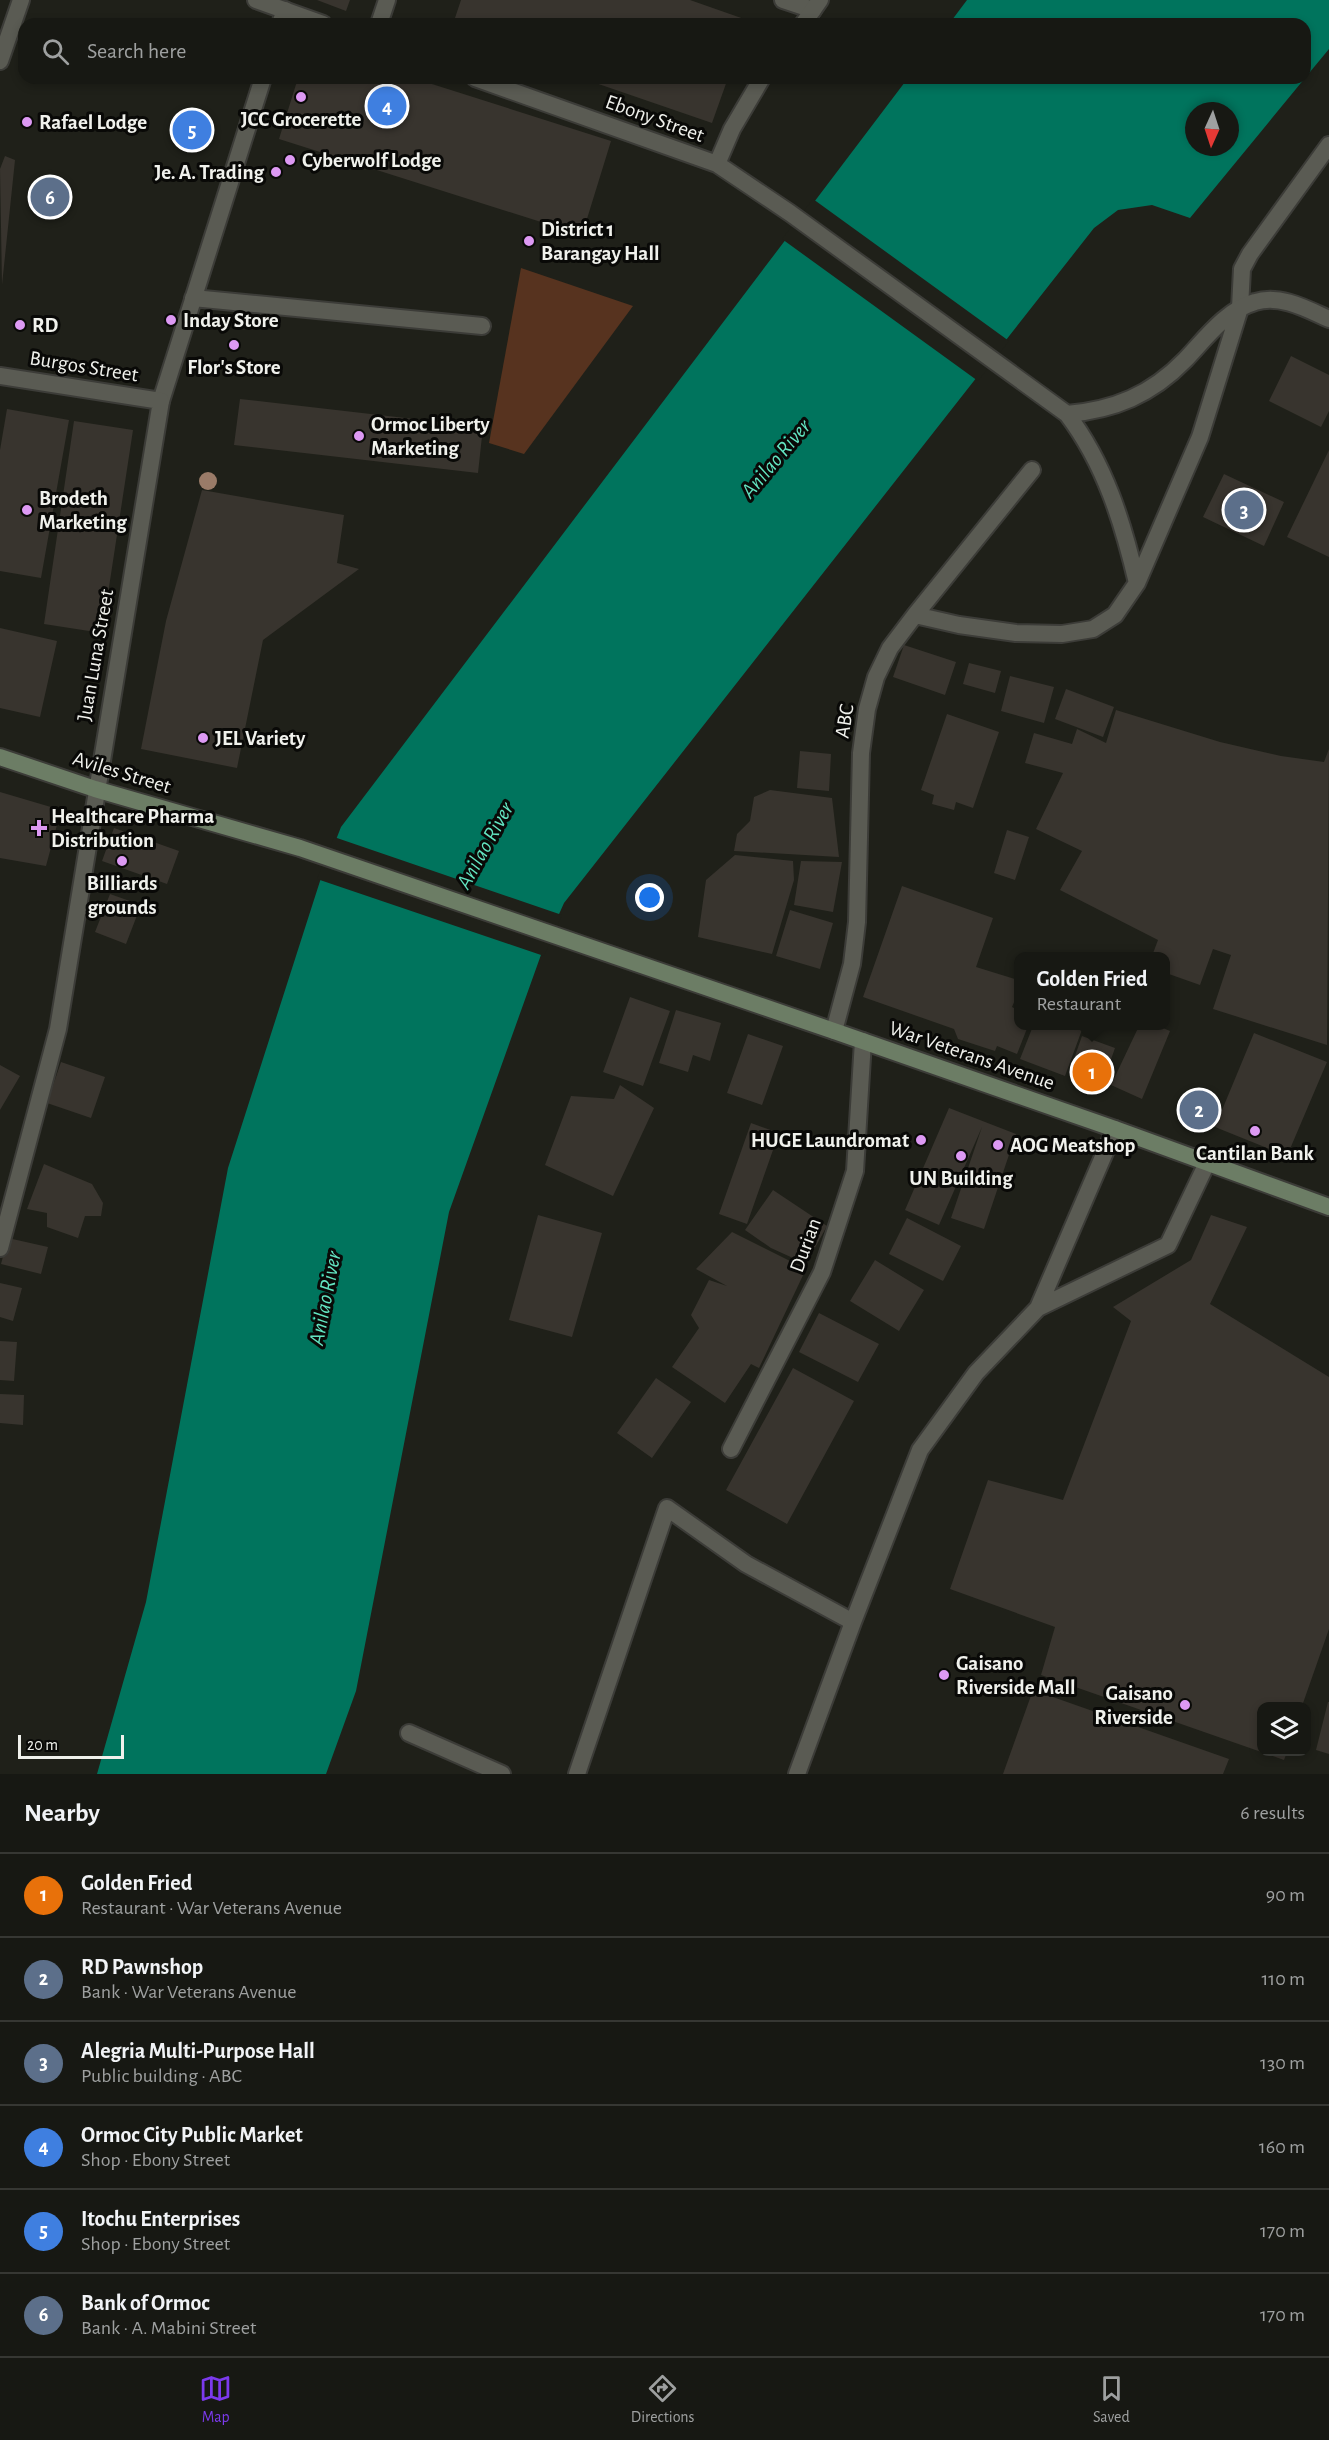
<!DOCTYPE html>
<meta charset="utf-8">
<style>
body{margin:0;font-family:"Alegreya Sans",sans-serif;background:#242521;color:#f1f3f6}
.controls{position:absolute;right:18px;bottom:18px;display:grid;overflow:hidden;border-radius:12px;box-shadow:0 3px 9px #0003}
.controls button{width:54px;height:54px;display:grid;place-items:center;padding:0;border:0;border-bottom:2px solid #363733;background:#171813;color:#f1f3f6;font:30px sans-serif}
.compass{position:absolute;left:1185px;top:102px;width:54px;height:54px;border-radius:50%;background:#171813;box-shadow:0 3px 9px #0003;rotate:183deg}
.scale{position:absolute;left:18px;bottom:15px;width:106px;box-sizing:border-box;padding-left:6px;border:3px solid #f0f1ec;border-top:0;font-size:16px;line-height:21px;white-space:nowrap;color:#f0f1ec;-webkit-text-stroke:4px #090907;paint-order:stroke}
.you{position:absolute;left:650px;top:898px;width:21px;height:21px;margin:-15px;border:4px solid #fff;border-radius:50%;background:#1a73e8;box-shadow:0 0 0 9px #1a73e833}
.badge{display:grid;place-items:center;width:39px;height:39px;border-radius:50%;background:#7c3aed;color:#fff;font-size:20px;font-weight:700}
.pin{position:absolute;translate:-50% -50%;border:3px solid #fff;box-shadow:0 2px 6px #0006}
.popup{position:absolute;left:1014px;top:952px;width:156px;height:78px;box-sizing:border-box;display:grid;place-content:center;border-radius:12px;background:#171813;filter:drop-shadow(0 2px 4px #0005);font-size:20px;white-space:nowrap;color:#9ea0a0}
.popup b{font-size:22px;color:#f1f3f6}
.popup::after{content:'';position:absolute;left:50%;top:100%;margin-left:-12px;border:12px solid transparent;border-top-color:#171813}
.list{margin:0;padding:0;list-style:none}
h2{display:flex;justify-content:space-between;align-items:center;height:78px;margin:0;padding:0 24px;font-size:26px}
h2 small{font-size:20px;font-weight:400;color:#9ea0a0}
.list li{display:grid;grid-template-columns:39px 1fr auto;gap:18px;align-items:center;box-sizing:border-box;height:84px;padding:0 24px;border-top:2px solid #363733}
.list b{display:block;font-size:22px;white-space:nowrap}
.list p{margin:0;font-size:20px;white-space:nowrap;color:#9ea0a0}
.list em{font-size:20px;font-style:normal;color:#9ea0a0}
.icon{flex:none;width:33px;height:33px;fill:none;stroke:currentColor;stroke-width:2;stroke-linecap:round;stroke-linejoin:round}
.map{position:relative;flex:none;width:1329px;height:1774px;overflow:hidden}
.search{position:absolute;background:#171813;box-shadow:0 3px 9px #0003;left:18px;right:18px;top:18px;height:66px;display:flex;align-items:center;gap:15px;box-sizing:border-box;padding:0 21px;border-radius:18px;color:#9ea0a0;font-size:22px}
.sheet{height:582px;background:#171813}
nav{display:flex;justify-content:space-around;align-items:center;box-sizing:border-box;height:84px;border-top:2px solid #363733;background:#171813;font-size:16px;color:#9ea0a0}
nav a{display:grid;justify-items:center;gap:3px}
nav .on{color:#7c3aed}
.map>svg:first-child{display:block}
</style>
<div class="map">
<svg width="1329" height="1774" viewBox="0 0 1329 1774">
<rect width="100%" height="100%" fill="#1f2019"/>
<path fill="#57331f" d="M521,268L633,306L524,454L489,443Z"/>
<path fill="#00745d" fill-rule="evenodd" d="M967,0H1329V49L1305,78V24H949Z
M908,78H1305L1190,218L1152,205L1118,210L1094,228L564,903L542,952L449,1212L356,1691L326,1774H97L146,1602L228,1168L321,878L341,827ZM1194,111H1230V147H1194Z"/>
<path fill="#1f2019" d="M813,199L1009,341L978,381L782,239Z
M334,837L562,915L544,956L317,879Z"/>
<path fill="#38342e" d="M317,0H350L346,11Z
M461,0H690L747,20L746,24H453Z
M298,78H413L611,141L582,235L279,139Z
M581,78H728L712,123Z
M5,156L15,160L2,285L0,169Z
M1291,356L1329,375V411L1321,427L1269,401Z
M240,399L483,427L478,473L234,445Z
M7,409L69,420L41,578L0,571V450Z
M74,421L133,430L102,633L44,624Z
M1329,450V557L1287,537Z
M1224,474L1284,502L1264,546L1203,517Z
M202,490L344,515L337,563L359,569L263,640L237,768L141,749L166,621Z
M0,628L57,641L40,717L0,708Z
M904,645L956,662L945,695L893,677Z
M969,663L1001,671L995,693L963,684Z
M1010,676L1054,687L1044,723L1001,711Z
M1066,689L1114,707L1103,737L1055,719Z
M1116,710L1220,742L1281,756L1324,762L1329,749L1327,1045L1213,1009L1231,955L1213,949L1200,985L1166,973V956H1152L1158,940L1060,890L1082,851L1036,829L1063,773L1025,763L1034,733L1072,744L1077,729L1106,743Z
M947,714L999,732L973,808L956,802L954,810L932,804L934,795L921,790Z
M800,751L831,754L829,791L797,788Z
M770,790L832,798L839,857L734,851L737,834L750,821L754,797Z
M0,792L61,810L46,866L0,858Z
M114,828L179,851L167,884L102,861Z
M1007,830L1029,837L1015,880L994,873Z
M735,855L793,861L794,880L772,954L698,937L706,880Z
M801,861L842,862L833,912L794,905Z
M902,886L993,918L976,967L1018,980V993L1012,1007L1018,1010V1026H1028L1017,1054L997,1046L995,1051L958,1039L954,1029L863,997Z
M110,894L141,905L126,944L95,932Z
M790,910L833,923L820,969L776,956Z
M630,997L670,1011L643,1086L603,1072Z
M676,1010L721,1023L710,1061L693,1055L688,1072L659,1063Z
M1033,1026L1083,1027L1065,1076L1020,1059Z
M1139,1026H1158L1170,1031L1142,1099L1111,1085Z
M1254,1033L1327,1062L1287,1156L1215,1127Z
M748,1034L783,1046L762,1105L727,1093Z
M1082,1036L1115,1048L1102,1085L1069,1073Z
M61,1062L105,1077L91,1118L47,1103Z
M0,1065L20,1076L0,1110Z
M620,1085L654,1108L613,1196L545,1165L571,1096L614,1099Z
M949,1108L1016,1134L984,1229L951,1218L982,1127L939,1225L905,1210Z
M751,1123L779,1133L747,1224L719,1214Z
M44,1164L92,1184L103,1203L101,1216H85L78,1238L47,1227V1213L27,1209Z
M773,1190L827,1226L806,1264L771,1248L745,1230Z
M538,1215L602,1233L572,1337L509,1320Z
M1211,1215L1247,1227L1210,1304L1329,1377V1629L1302,1706H1262V1752H1287L1284,1760L1041,1675L1055,1627L950,1589L988,1480L1063,1500L1131,1321L1113,1307L1191,1260Z
M907,1218L961,1246L943,1281L889,1254Z
M732,1232L806,1269L759,1368L751,1364L725,1403L672,1367L699,1328L691,1315L709,1280L727,1286L696,1269Z
M8,1238L48,1247L41,1274L1,1264Z
M875,1260L924,1290L899,1331L850,1301Z
M0,1283L22,1288L13,1321L0,1317Z
M819,1313L879,1344L858,1382L799,1352Z
M0,1341L17,1342L14,1381L0,1380Z
M793,1368L854,1401L787,1524L726,1490Z
M656,1378L691,1402L652,1458L617,1433Z
M0,1394L24,1395L23,1425L0,1423Z
M1033,1690L1229,1759L1223,1774H1003Z
M1328,1702H1329V1754L1316,1750Z"/>
<g fill="none" stroke-linecap="round" stroke-linejoin="round">
<defs>
<path id="service" d="M783,0L813,10
M280,24L285,10
M379,24L387,0
M193,298L482,326
M1240,308L1242,269L1250,254L1329,145
M161,401L263,78
M1038,1308L1115,1129
M409,1733L502,1774
M577,1774L667,1508L746,1564L853,1622
M797,1774L853,1622L920,1450L976,1373L1038,1308L1168,1245L1207,1163"/>
<path id="minor" d="M256,0L323,24
M803,24L820,0
M0,61L21,0
M475,78L717,164L790,213L1067,414C1114,410 1151,395 1185,360C1205,339 1226,310 1255,302C1280,294 1307,309 1329,319
M717,164L732,129L762,78
M0,376L161,401L58,1029L0,1248
M1067,414C1105,464 1123,523 1137,583
M915,615L959,625L1016,633L1062,634L1093,629L1115,615L1137,583L1200,437L1240,308
M834,1031L852,964L857,922L861,753L867,709L876,677L890,648L915,615L1032,470
M731,1449L822,1272L855,1171L863,1041"/>
<path id="secondary" d="M0,757L95,789L300,848L834,1031L1115,1129L1329,1207"/>
</defs>
<use href="#service" stroke="#3c3c38" stroke-width="20"/>
<use href="#minor" stroke="#3c3c38" stroke-width="20"/>
<use href="#secondary" stroke="#3c3c38" stroke-width="20"/>
<use href="#service" stroke="#5a5b53" stroke-width="16"/>
<use href="#minor" stroke="#5a5b53" stroke-width="16"/>
<use href="#secondary" stroke="#6c7d65" stroke-width="16"/>
</g>
<circle fill="#9a7b68" cx="208" cy="481" r="9"/>
<g fill="#dd99f3" stroke="#090907" stroke-width="2">
<circle cx="301" cy="97" r="6"/>
<circle cx="27" cy="122" r="6"/>
<circle cx="290" cy="160" r="6"/>
<circle cx="276" cy="172" r="6"/>
<circle cx="529" cy="241" r="6"/>
<circle cx="171" cy="320" r="6"/>
<circle cx="20" cy="325" r="6"/>
<circle cx="234" cy="345" r="6"/>
<circle cx="359" cy="436" r="6"/>
<circle cx="27" cy="510" r="6"/>
<circle cx="203" cy="738" r="6"/>
<path d="M36 819h6v6h6v6h-6v6h-6v-6h-6v-6h6z"/>
<circle cx="122" cy="861" r="6"/>
<circle cx="1255" cy="1131" r="6"/>
<circle cx="921" cy="1140" r="6"/>
<circle cx="998" cy="1145" r="6"/>
<circle cx="961" cy="1156" r="6"/>
<circle cx="944" cy="1675" r="6"/>
<circle cx="1185" cy="1705" r="6"/>
</g>
<g text-anchor="middle" stroke-width="6" stroke-linejoin="round" paint-order="stroke">
<g font-size="21" fill="#f0f1ec" stroke="#090907">
<text transform="translate(655 118) rotate(20)" y="7">Ebony Street</text>
<text transform="translate(84 366) rotate(9)" y="7">Burgos Street</text>
<text transform="translate(95 655) rotate(-80)" y="7">Juan Luna Street</text>
<text transform="translate(844 721) rotate(-81)" y="7">ABC</text>
<text transform="translate(122 772) rotate(17)" y="7">Aviles Street</text>
<text transform="translate(972 1055) rotate(19)" y="7">War Veterans Avenue</text>
<text transform="translate(805 1245) rotate(-70)" y="7">Durian</text>
</g>
<g font-size="21" font-weight="bold" fill="#f0f1ec" stroke="#090907" text-anchor="start">
<text x="301" y="126" text-anchor="middle">JCC Grocerette</text>
<text x="39" y="129">Rafael Lodge</text>
<text x="302" y="167">Cyberwolf Lodge</text>
<text x="264" y="179" text-anchor="end">Je. A. Trading</text>
<text x="541" y="236">District 1<tspan x="541" dy="24">Barangay Hall</tspan></text>
<text x="183" y="327">Inday Store</text>
<text x="32" y="332">RD</text>
<text x="234" y="374" text-anchor="middle">Flor's Store</text>
<text x="371" y="431">Ormoc Liberty<tspan x="371" dy="24">Marketing</tspan></text>
<text x="39" y="505">Brodeth<tspan x="39" dy="24">Marketing</tspan></text>
<text x="215" y="745">JEL Variety</text>
<text x="51" y="823">Healthcare Pharma<tspan x="51" dy="24">Distribution</tspan></text>
<text x="122" y="890" text-anchor="middle">Billiards<tspan x="122" dy="24">grounds</tspan></text>
<text x="909" y="1147" text-anchor="end">HUGE Laundromat</text>
<text x="1010" y="1152">AOG Meatshop</text>
<text x="1255" y="1160" text-anchor="middle">Cantilan Bank</text>
<text x="961" y="1185" text-anchor="middle">UN Building</text>
<text x="956" y="1670">Gaisano<tspan x="956" dy="24">Riverside Mall</tspan></text>
<text x="1173" y="1700" text-anchor="end">Gaisano<tspan x="1173" dy="24">Riverside</tspan></text>
</g>
<g font-size="22" font-style="italic" fill="#63e5c2" stroke="#090907">
<text transform="translate(775 458) rotate(-50)" y="8">Anilao River</text>
<text transform="translate(484 845) rotate(-61)" y="8">Anilao River</text>
<text transform="translate(324 1298) rotate(-79)" y="8">Anilao River</text>
</g>
</g>
</svg>
<div class="controls">
<button><svg class="icon" aria-label="layers" viewBox="0 0 24 24"><path d="M12 4l9 5-9 5-9-5zM3 14l9 5 9-5"/></svg></button>
</div>
<svg class="compass" viewBox="-18 -18 36 36"><path d="M0-13l5 13h-10z" fill="#e53935"/><path d="M0 13l5-13h-10z" fill="#9ea0a0"/></svg>
<div class="scale">20 m</div>
<div class="you"></div>
<div class="pin badge" style="left:1092px;top:1072px;background:#e8710a">1</div>
<div class="popup"><b>Golden Fried</b>Restaurant</div>
<div class="pin badge" style="left:1199px;top:1110px;background:#5c6f8a">2</div>
<div class="pin badge" style="left:1244px;top:510px;background:#5c6f8a">3</div>
<div class="pin badge" style="left:387px;top:106px;background:#3f7fe0">4</div>
<div class="pin badge" style="left:192px;top:130px;background:#3f7fe0">5</div>
<div class="pin badge" style="left:50px;top:197px;background:#5c6f8a">6</div>
<div class="search"><svg class="icon" aria-label="search" viewBox="0 0 24 24"><circle cx="10" cy="10" r="6"/><path d="M15 15l6 6"/></svg>Search here</div>
</div>
<section class="sheet">
<h2>Nearby<small>6 results</small></h2>
<ul class="list">
<li><span class="badge" style="background:#e8710a">1</span><div><b>Golden Fried</b><p>Restaurant · War Veterans Avenue</p></div><em>90 m</em></li>
<li><span class="badge" style="background:#5c6f8a">2</span><div><b>RD Pawnshop</b><p>Bank · War Veterans Avenue</p></div><em>110 m</em></li>
<li><span class="badge" style="background:#5c6f8a">3</span><div><b>Alegria Multi-Purpose Hall</b><p>Public building · ABC</p></div><em>130 m</em></li>
<li><span class="badge" style="background:#3f7fe0">4</span><div><b>Ormoc City Public Market</b><p>Shop · Ebony Street</p></div><em>160 m</em></li>
<li><span class="badge" style="background:#3f7fe0">5</span><div><b>Itochu Enterprises</b><p>Shop · Ebony Street</p></div><em>170 m</em></li>
<li><span class="badge" style="background:#5c6f8a">6</span><div><b>Bank of Ormoc</b><p>Bank · A. Mabini Street</p></div><em>170 m</em></li>
</ul>
</section>
<nav>
<a class="on"><svg class="icon" aria-label="map" viewBox="0 0 24 24"><path d="M3 6l6-2 6 2 6-2v14l-6 2-6-2-6 2zM9 4v14M15 6v14"/></svg>Map</a>
<a><svg class="icon" aria-label="directions" viewBox="0 0 24 24"><path d="M12 3l9 9-9 9-9-9zM9 14v-3h6M13 9l2 2-2 2"/></svg>Directions</a>
<a><svg class="icon" aria-label="saved" viewBox="0 0 24 24"><path d="M7 4h10v16l-5-4-5 4z"/></svg>Saved</a>
</nav>
